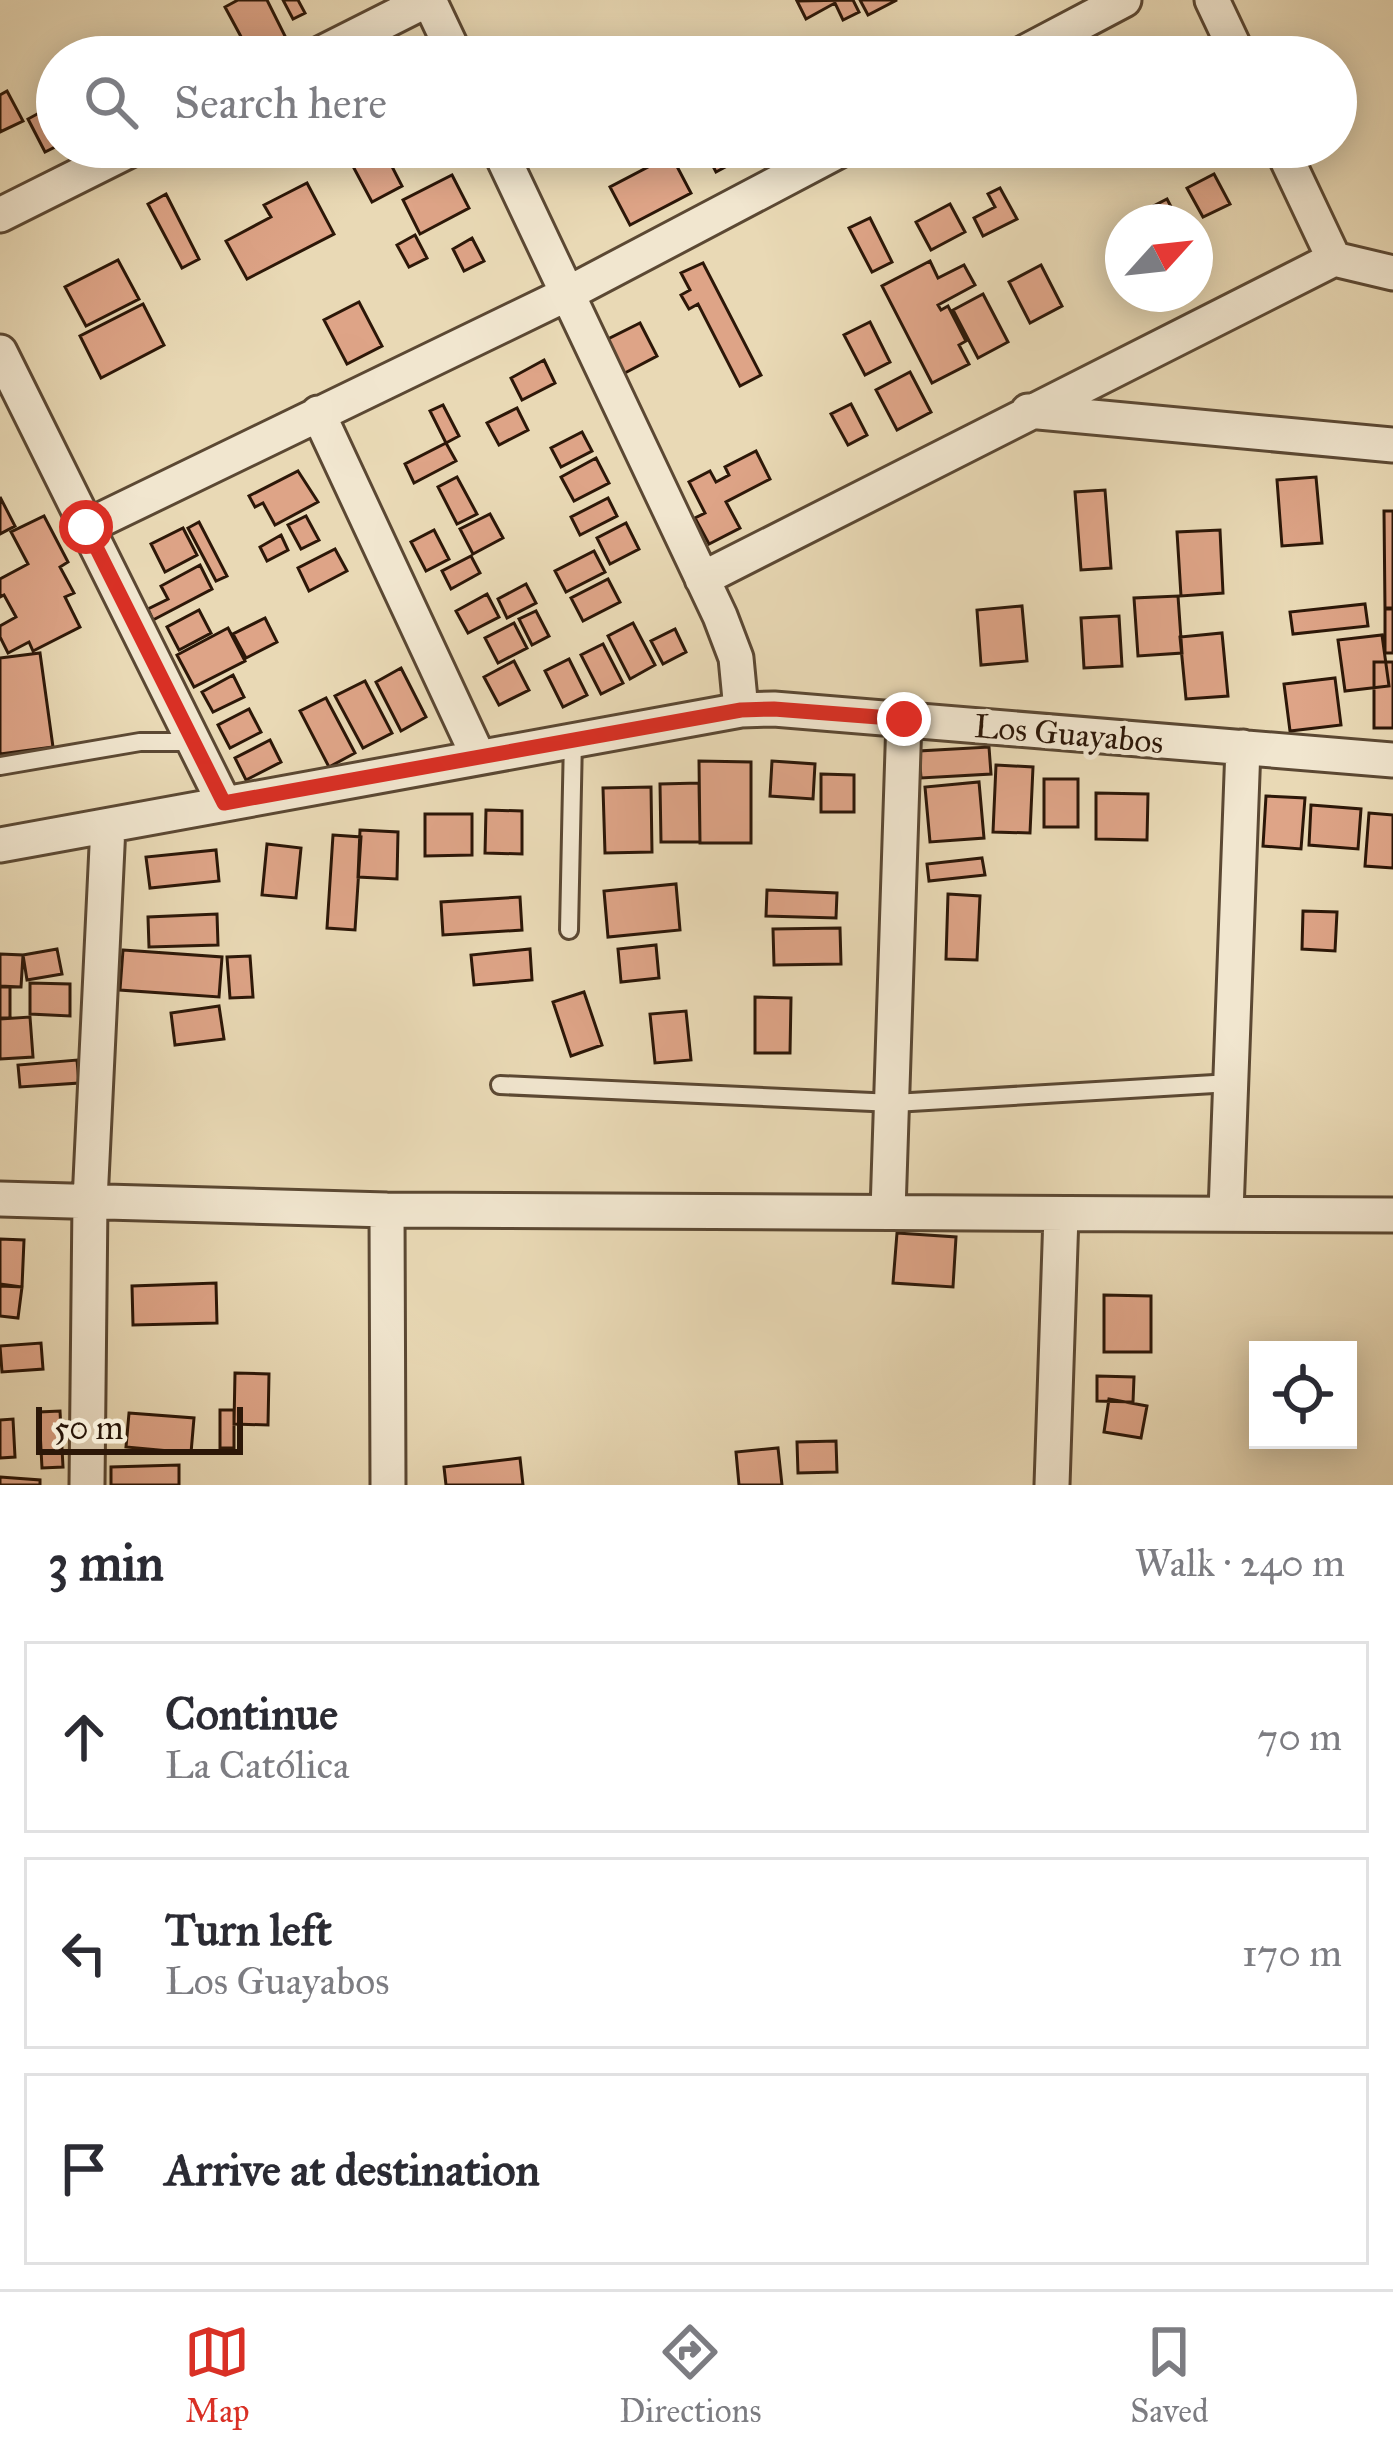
<!DOCTYPE html>
<meta charset="utf-8">
<style>
body{margin:0;font-family:"IM FELL Great Primer",serif;background:#f7f7f7;color:#2b2b33}
.controls{position:absolute;right:36px;bottom:36px;display:grid;overflow:hidden;border-radius:0px;box-shadow:0 6px 30px #0003}
.controls button{width:108px;height:108px;display:grid;place-items:center;padding:0;border:0;border-bottom:3px solid #e1e1e2;background:#fff;color:#2b2b33;font:60px sans-serif}
.compass{position:absolute;left:1105px;top:204px;width:108px;height:108px;border-radius:50%;background:#fff;box-shadow:0 6px 30px #0003;rotate:63deg}
.scale{position:absolute;left:36px;bottom:30px;width:207px;box-sizing:border-box;padding-left:12px;border:6px solid #2c1708;border-top:0;font-size:33px;line-height:42px;white-space:nowrap;color:#2c1708;-webkit-text-stroke:9px #f1e6cf;paint-order:stroke}
.stop{position:absolute;width:36px;height:36px;margin:-27px;border:9px solid #d93025;border-radius:50%;background:#fff}
.stop.end{background:#d93025;border-color:#fff;box-shadow:0 3px 12px #0008}
.list{margin:0;padding:0;list-style:none}
h2{display:flex;justify-content:space-between;align-items:center;height:156px;margin:0;padding:0 48px;font-size:51px}
h2 small{font-size:39px;font-weight:400;color:#7c7c81}
.list li{display:grid;grid-template-columns:78px 1fr auto;gap:36px;align-items:center;box-sizing:border-box;height:192px;margin:0 24px 24px;padding:0 24px;border:3px solid #e1e1e2;border-radius:0px}
.list b{display:block;font-size:45px;white-space:nowrap}
.list p{margin:0;font-size:39px;white-space:nowrap;color:#7c7c81}
.list em{font-size:39px;font-style:normal;color:#7c7c81}
.icon{flex:none;width:66px;height:66px;fill:none;stroke:currentColor;stroke-width:2;stroke-linecap:round;stroke-linejoin:round}
.map{position:relative;flex:none;width:1393px;height:1485px;overflow:hidden}
.search{position:absolute;background:#fff;box-shadow:0 6px 30px #0003;left:36px;right:36px;top:36px;height:132px;display:flex;align-items:center;gap:30px;box-sizing:border-box;padding:0 42px;border-radius:66px;color:#7c7c81;font-size:45px}
.sheet{height:804px;background:#fff}
nav{display:flex;justify-content:space-around;align-items:center;box-sizing:border-box;height:168px;border-top:3px solid #e1e1e2;background:#fff;font-size:33px;color:#7c7c81}
nav a{display:grid;justify-items:center;gap:6px}
nav .on{color:#d93025}
.map>svg:first-child{display:block}
</style>
<div class="map">
<svg width="1393" height="1485" viewBox="0 0 1393 1485">
<rect width="100%" height="100%" fill="#e9d9b5"/>
<filter id="stains"><feTurbulence type="fractalNoise" baseFrequency=".00167" numOctaves="4"/><feColorMatrix values="0 0 0 0 .2 0 0 0 0 .09 0 0 0 0 .02 0 0 0 .5 -.17"/></filter>
<radialGradient id="worn" r=".72"><stop offset=".6" stop-color="#630" stop-opacity="0"/><stop offset="1" stop-color="#630" stop-opacity=".3"/></radialGradient>
<path fill="#dea487" stroke="#2c1708" stroke-width="3" d="M238,0H267L290,46L269,57H252L225,7Z
M283,0H298L305,13L293,19Z
M853,0L859,12L843,20L835,3L806,19L797,1Z
M860,0H897L868,15Z
M803,43L811,57H776Z
M7,91L23,121L0,132V95Z
M52,106L57,117V146L45,152L28,119Z
M368,147H382L402,186L372,202L348,157Z
M708,147H736L742,158L716,172L704,149Z
M671,155L691,193L630,225L610,187Z
M1214,174L1230,204L1203,217L1187,188Z
M452,175L469,208L420,234L403,200Z
M307,183L334,234L247,279L226,241L271,217L264,205Z
M1000,188L1017,219L983,236L974,218L995,207L988,194Z
M166,194L199,259L182,268L148,204Z
M1167,199L1179,222H1134L1132,217Z
M950,204L965,232L931,250L916,222Z
M870,218L892,262L872,272L849,228Z
M415,235L427,258L409,267L397,245Z
M472,238L484,261L464,271L453,249Z
M118,260L139,299L86,326L65,287Z
M930,261L938,278L964,265L975,285L938,305L941,310L948,306L966,341L959,345L969,364L932,383L882,286Z
M703,263L761,375L740,386L698,304L689,309L681,295L690,290L681,273Z
M1041,265L1062,306L1030,323L1009,282Z
M983,294L1008,342L978,358L953,310Z
M359,302L382,346L347,364L324,320Z
M143,304L164,345L101,378L80,336Z
M870,322L890,362L865,375L844,335Z
M640,323L657,356L621,375L604,341Z
M544,360L555,383L522,400L511,378Z
M910,372L931,412L897,430L876,390Z
M851,404L867,435L848,445L831,414Z
M443,405L459,436L446,443L430,411Z
M517,408L528,430L499,445L487,423Z
M582,432L592,451L561,467L551,448Z
M446,443L456,461L414,483L405,464Z
M756,451L770,479L726,502L740,528L709,544L695,518L705,513L689,482L710,471L716,482L729,475L725,467Z
M596,458L609,483L574,501L561,477Z
M298,471L318,502L275,525L263,503L255,507L249,496Z
M457,477L477,514L457,524L438,487Z
M1316,477L1322,543L1282,546L1277,480Z
M1105,490L1111,568L1081,570L1075,492Z
M0,497L15,526L0,534Z
M608,498L617,516L580,535L571,517Z
M1384,511H1393V609H1385Z
M490,514L503,538L473,554L460,529Z
M44,516L68,562L60,567L74,593L65,597L80,627L33,651L29,642L8,653L0,637V626L16,617L4,595L0,597V579L28,564L11,532Z
M306,516L319,540L301,549L288,525Z
M199,522L227,576L216,581L188,528Z
M626,523L639,549L610,564L597,538Z
M183,528L197,555L165,572L151,544Z
M434,530L449,559L426,571L411,542Z
M1220,530L1223,593L1181,596L1177,532Z
M281,535L288,550L267,561L260,547Z
M335,549L347,571L309,591L298,568Z
M594,551L605,572L566,592L555,571Z
M471,556L480,573L451,589L442,571Z
M200,565L212,589L153,620L148,609L168,599L161,586Z
M608,579L620,602L583,621L571,598Z
M526,584L536,603L507,618L498,599Z
M487,594L499,617L468,633L456,611Z
M1178,596L1182,653L1138,656L1134,598Z
M1365,604L1368,626L1293,634L1290,612Z
M1022,606L1027,661L981,665L977,610Z
M1385,608H1393V653H1385Z
M199,610L211,633L179,650L167,627Z
M536,611L549,636L532,645L519,619Z
M1119,616L1122,666L1084,668L1081,618Z
M265,618L277,642L246,658L233,634Z
M514,623L527,648L498,663L485,638Z
M633,623L655,665L630,679L608,636Z
M228,628L245,661L194,687L177,655Z
M675,629L686,652L663,664L651,641Z
M1222,633L1228,696L1186,699L1180,637Z
M1382,635L1389,686L1345,691L1338,640Z
M603,644L623,683L601,694L581,655Z
M40,653L53,747L0,754V658Z
M569,659L587,695L563,707L545,671Z
M514,661L529,690L499,705L484,677Z
M1374,662H1393V728H1374Z
M401,668L426,717L401,731L376,682Z
M233,675L244,697L213,712L202,692Z
M1335,678L1341,725L1290,731L1284,684Z
M365,681L392,733L363,748L335,696Z
M326,698L355,753L329,767L300,711Z
M249,709L261,732L230,748L218,725Z
M270,740L281,762L246,780L235,758Z
M989,747L991,774L921,778L919,751Z
M699,761L751,762V843H700Z
M772,761L815,764L813,799L770,796Z
M996,765L1033,767L1030,833L993,832Z
M821,774L854,775V812H821Z
M1044,779H1078V827H1044Z
M979,782L984,838L930,842L925,787Z
M699,783L700,842H661L660,784Z
M651,787L652,852L605,853L603,788Z
M1096,793L1148,794L1147,840L1096,839Z
M1266,796L1305,798L1301,849L1263,846Z
M1311,805L1361,809L1358,849L1309,845Z
M486,810L522,811V854L485,853Z
M1369,813L1393,815V868L1365,866Z
M425,814H472V855L425,856Z
M360,830L398,832L397,879L358,877Z
M333,835L361,837L355,930L327,928Z
M267,844L301,848L296,898L262,895Z
M216,850L219,881L150,888L146,857Z
M982,858L985,875L929,881L927,864Z
M676,884L680,930L608,937L604,891Z
M767,890L837,893L836,918L766,916Z
M948,894L980,896L977,960L946,959Z
M520,897L522,930L443,935L441,902Z
M1303,911L1337,912L1335,951L1302,949Z
M217,914L218,945L149,947L148,917Z
M840,928L841,964L774,965L773,929Z
M656,945L659,978L621,982L618,949Z
M57,949L62,974L27,980L23,955Z
M530,949L532,980L474,985L471,955Z
M123,950L222,957L219,997L120,990Z
M0,954L23,955L21,987L0,986Z
M250,956L253,997L230,998L227,957Z
M30,983L70,984V1016L30,1014Z
M0,987H10V1018H0Z
M584,992L602,1045L571,1056L553,1002Z
M755,997L791,998L790,1053H755Z
M219,1006L224,1039L175,1045L171,1013Z
M686,1011L691,1060L655,1063L650,1014Z
M30,1017L33,1057L0,1059V1019Z
M77,1060L79,1083L20,1087L18,1065Z
M897,1233L956,1237L953,1287L893,1283Z
M0,1239L24,1240L22,1287L0,1286Z
M216,1283L217,1323L133,1325L132,1286Z
M0,1284L22,1287L18,1318L0,1316Z
M1104,1295L1151,1296V1352H1104Z
M41,1343L43,1369L2,1372L0,1346Z
M235,1373L269,1374L268,1425L234,1424Z
M1097,1376L1134,1377L1133,1402L1097,1401Z
M1109,1399L1147,1406L1141,1438L1104,1432Z
M220,1410H234V1448H220Z
M60,1411L63,1467L42,1468L39,1412Z
M129,1413L194,1418L191,1453L126,1447Z
M13,1419L15,1457L0,1458V1420Z
M836,1441L837,1472L798,1473L797,1442Z
M778,1448L782,1485H739L736,1452Z
M520,1458L523,1485H446L444,1467Z
M179,1465V1485H111V1467Z
M0,1477L40,1480V1485H0Z"/>
<g fill="none" stroke-linecap="round" stroke-linejoin="round">
<defs>
<path id="lane" d="M0,766L140,742H193
M569,930L573,739
M500,1085L894,1103L1231,1083"/>
<path id="street" d="M429,0L456,57
M1212,0L1239,57
M314,57L427,0
M1016,57L1124,0
M498,147L720,616L736,658L741,710
M1281,147L1334,259
M0,215L136,147
M0,352L224,803
M1028,411L1393,445
M318,413L478,756
M86,527L567,294L846,147
M702,579L1334,259L1393,273
M0,845L741,710L774,709L1393,760
M0,1199L387,1210L1393,1215
M387,1210L388,1485
M888,1211L904,719
M1226,1212L1243,747
M87,1485L90,1201L108,826
M1052,1485L1061,1215"/>
</defs>
<use href="#lane" stroke="#5b4833" stroke-width="22"/>
<use href="#street" stroke="#5b4833" stroke-width="39"/>
<use href="#lane" stroke="#f1e6cf" stroke-width="16"/>
<use href="#street" stroke="#f1e6cf" stroke-width="33"/>
</g>
<g fill="none" stroke-linecap="round" stroke-linejoin="round">
<path stroke="#d93025" stroke-width="15" d="M86,527L224,803L741,710L774,709L904,719"/>
</g>
<g text-anchor="middle" stroke-width="10" stroke-linejoin="round" paint-order="stroke">
<g font-size="33" fill="#2c1708" stroke="#f1e6cf">
<text transform="translate(1069 733) rotate(5)" y="12">Los Guayabos</text>
</g>
</g>
<rect width="100%" height="100%" filter="url(#stains)"/>
<rect width="100%" height="100%" fill="url(#worn)"/>
</svg>
<div class="controls">
<button><svg class="icon" aria-label="locate" viewBox="0 0 24 24"><circle cx="12" cy="12" r="6"/><path d="M12 2v4M12 18v4M2 12h4M18 12h4"/></svg></button>
</div>
<svg class="compass" viewBox="-18 -18 36 36"><path d="M0-13l5 13h-10z" fill="#e53935"/><path d="M0 13l5-13h-10z" fill="#7c7c81"/></svg>
<div class="scale">50 m</div>
<div class="stop" style="left:86px;top:527px"></div>
<div class="stop end" style="left:904px;top:719px"></div>
<div class="search"><svg class="icon" aria-label="search" viewBox="0 0 24 24"><circle cx="10" cy="10" r="6"/><path d="M15 15l6 6"/></svg>Search here</div>
</div>
<section class="sheet">
<h2>3 min<small>Walk · 240 m</small></h2>
<ul class="list">
<li><svg class="icon" aria-label="ahead" viewBox="0 0 24 24"><path d="M12 20V5M6 11l6-6 6 6"/></svg><div><b>Continue</b><p>La Católica</p></div><em>70 m</em></li>
<li><svg class="icon" aria-label="left" viewBox="0 0 24 24"><path d="M17 20v-9H6M10 6l-5 5 5 5"/></svg><div><b>Turn left</b><p>Los Guayabos</p></div><em>170 m</em></li>
<li><svg class="icon" aria-label="arrive" viewBox="0 0 24 24"><path d="M6 21V4h12l-3 4 3 4H6"/></svg><div><b>Arrive at destination</b></div></li>
</ul>
</section>
<nav>
<a class="on"><svg class="icon" aria-label="map" viewBox="0 0 24 24"><path d="M3 6l6-2 6 2 6-2v14l-6 2-6-2-6 2zM9 4v14M15 6v14"/></svg>Map</a>
<a><svg class="icon" aria-label="directions" viewBox="0 0 24 24"><path d="M12 3l9 9-9 9-9-9zM9 14v-3h6M13 9l2 2-2 2"/></svg>Directions</a>
<a><svg class="icon" aria-label="saved" viewBox="0 0 24 24"><path d="M7 4h10v16l-5-4-5 4z"/></svg>Saved</a>
</nav>
